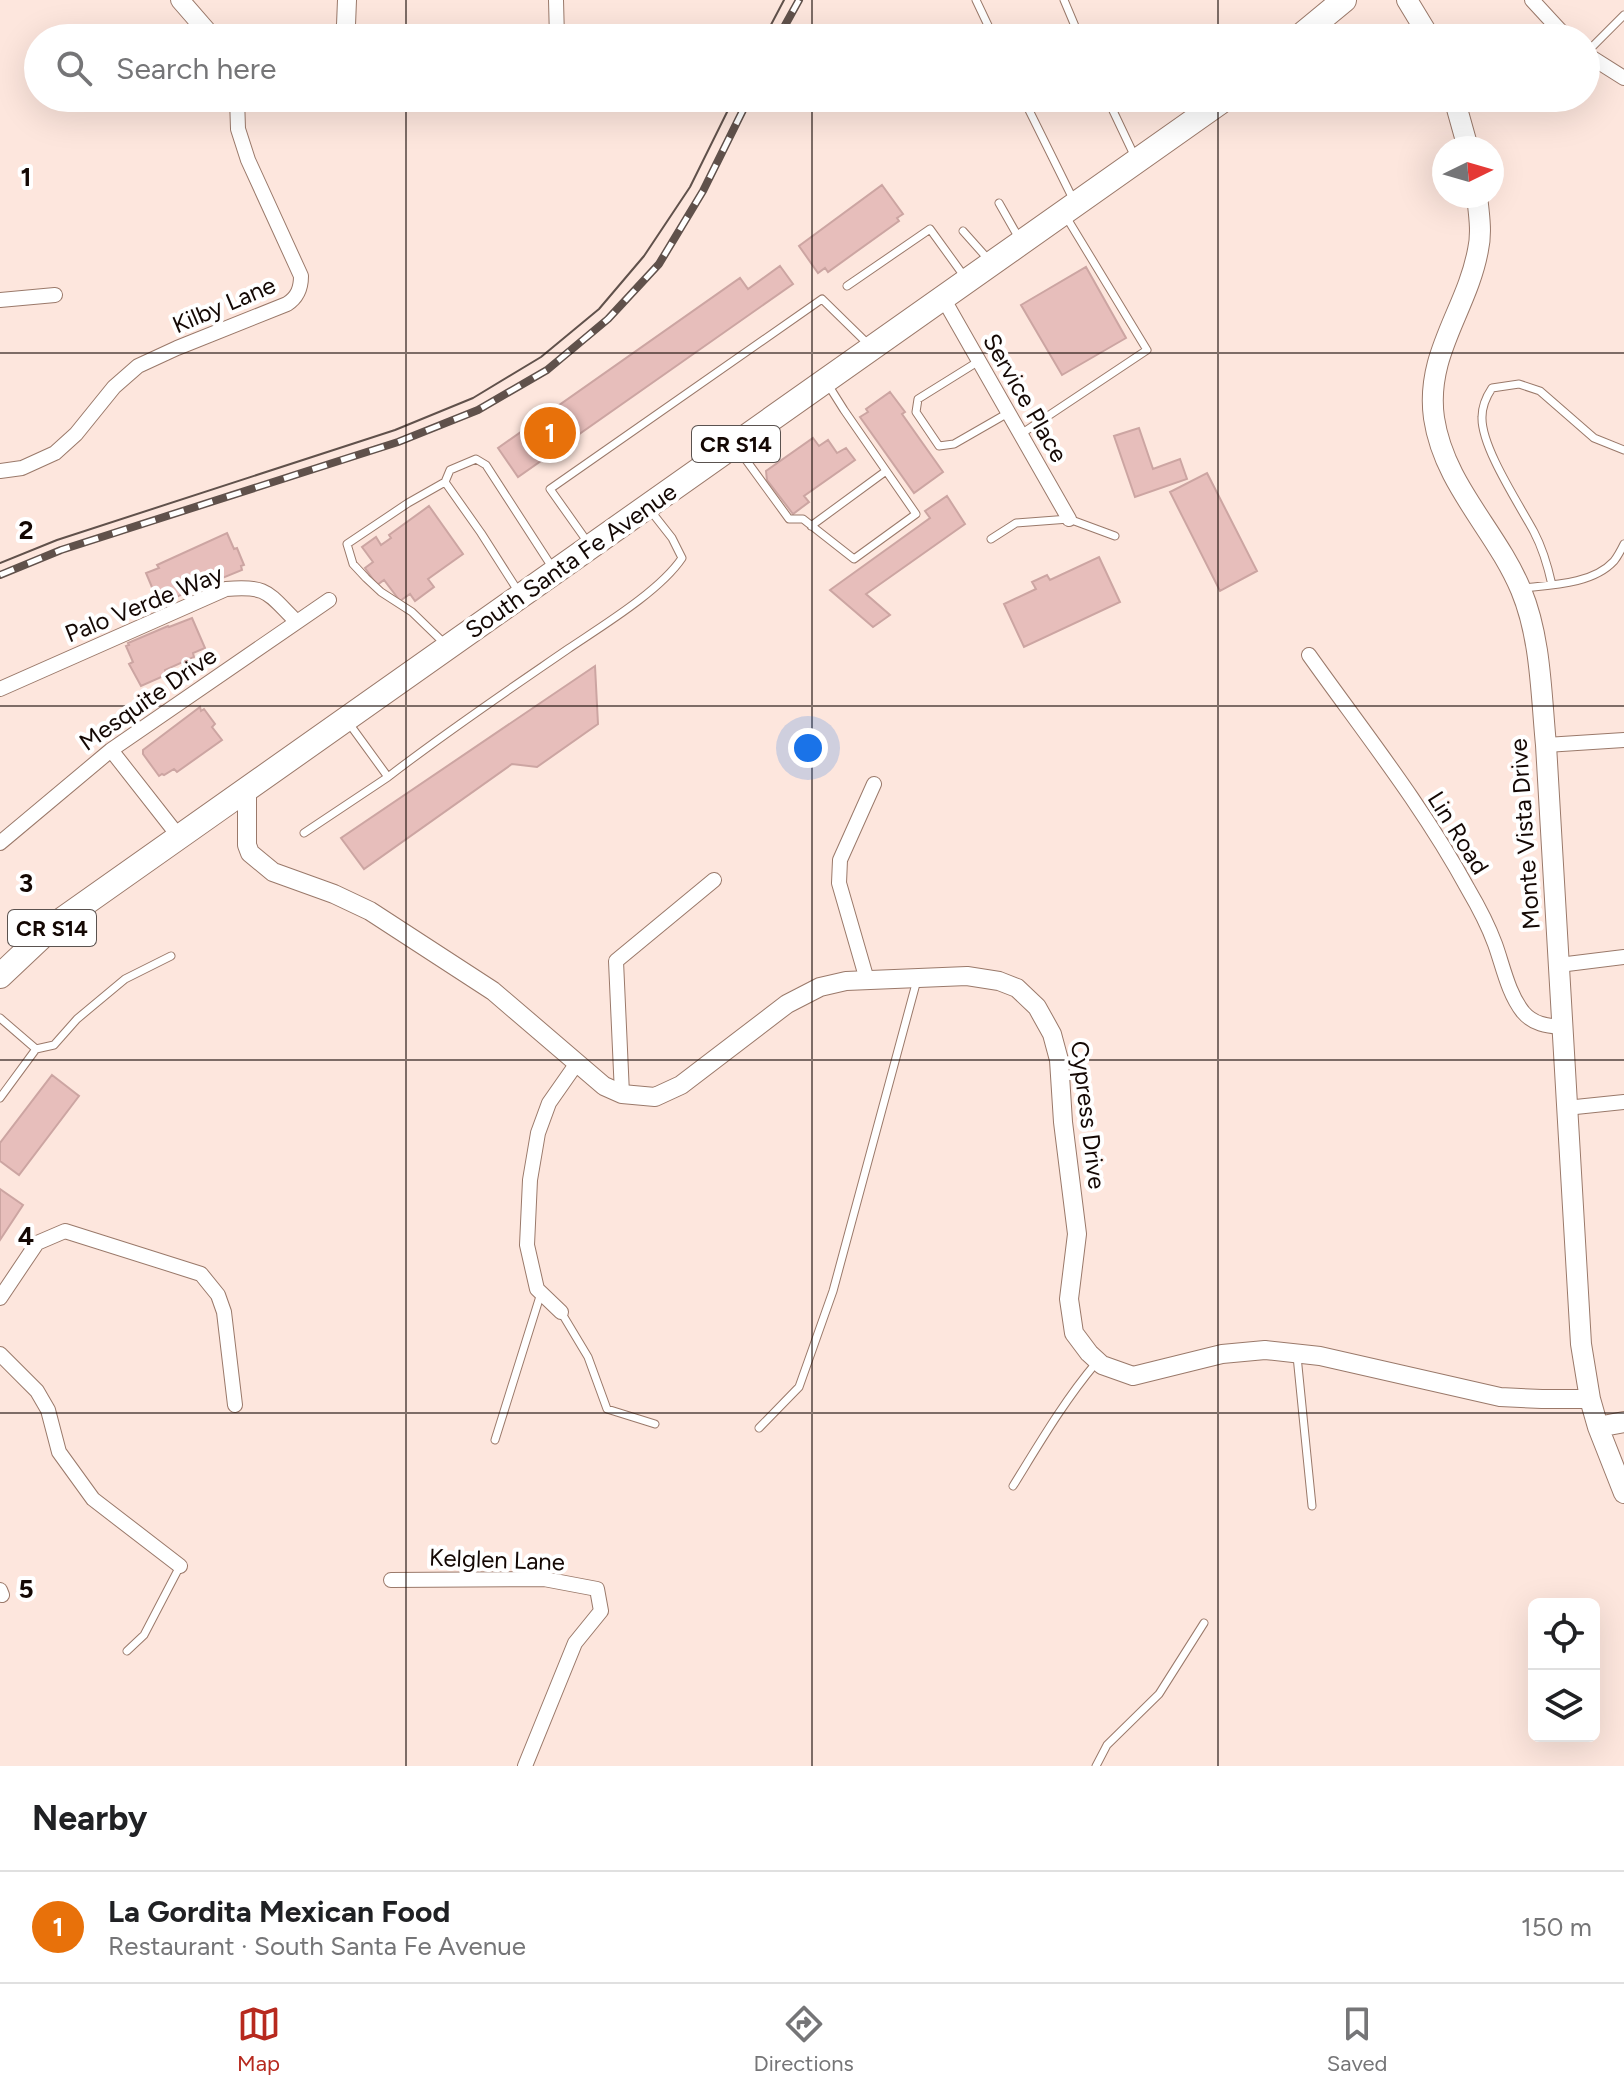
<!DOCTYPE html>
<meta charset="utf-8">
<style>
body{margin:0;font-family:Figtree,sans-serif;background:#f6f6f6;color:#202124}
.controls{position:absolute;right:24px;bottom:24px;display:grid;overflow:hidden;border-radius:12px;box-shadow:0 8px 32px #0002}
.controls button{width:72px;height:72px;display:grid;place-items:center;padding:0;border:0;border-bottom:2px solid #e0e0e0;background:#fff;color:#202124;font:40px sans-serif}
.compass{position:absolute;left:1432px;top:136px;width:72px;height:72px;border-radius:50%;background:#fff;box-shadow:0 8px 32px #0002;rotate:85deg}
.you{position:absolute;left:808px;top:748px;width:28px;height:28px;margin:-20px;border:6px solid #fff;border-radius:50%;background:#1a73e8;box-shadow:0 0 0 12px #1a73e833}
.badge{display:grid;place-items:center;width:52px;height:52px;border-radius:50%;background:#b7291e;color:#fff;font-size:26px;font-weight:700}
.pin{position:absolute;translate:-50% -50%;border:4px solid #fff;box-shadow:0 2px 8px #0006}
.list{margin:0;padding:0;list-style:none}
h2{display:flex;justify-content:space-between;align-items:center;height:104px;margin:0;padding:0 32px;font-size:34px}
h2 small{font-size:26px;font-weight:400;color:#757577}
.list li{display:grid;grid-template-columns:52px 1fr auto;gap:24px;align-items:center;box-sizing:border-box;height:112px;padding:0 32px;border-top:2px solid #e0e0e0}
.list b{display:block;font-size:30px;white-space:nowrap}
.list p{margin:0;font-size:26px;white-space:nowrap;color:#757577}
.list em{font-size:26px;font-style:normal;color:#757577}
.icon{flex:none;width:44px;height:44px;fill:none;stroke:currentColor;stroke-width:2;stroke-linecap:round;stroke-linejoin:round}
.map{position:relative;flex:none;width:1624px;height:1766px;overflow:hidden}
.search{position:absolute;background:#fff;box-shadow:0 8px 32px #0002;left:24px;right:24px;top:24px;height:88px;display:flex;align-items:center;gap:20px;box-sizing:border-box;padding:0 28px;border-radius:44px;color:#757577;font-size:30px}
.sheet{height:216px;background:#fff}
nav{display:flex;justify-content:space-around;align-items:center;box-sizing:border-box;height:112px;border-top:2px solid #e0e0e0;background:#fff;font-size:22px;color:#757577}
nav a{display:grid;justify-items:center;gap:4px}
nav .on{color:#b7291e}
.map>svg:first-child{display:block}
</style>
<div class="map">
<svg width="1624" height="1766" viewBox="0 0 1624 1766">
<rect width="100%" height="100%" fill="#fde6dd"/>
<path fill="#e7bebb" stroke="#cca5a2" stroke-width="2" d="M882,185L903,214L897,218L899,221L828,272L825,268L818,273L799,246Z
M780,266L793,284L518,477L498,448L740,278L748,289Z
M1086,267L1126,338L1062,375L1021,305Z
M890,392L905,412L902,414L943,472L914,493L860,417L868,412L866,409Z
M1139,428L1153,469L1180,459L1187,479L1135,497L1114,436Z
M813,438L819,446L828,440L837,453L846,448L855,460L804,496L809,502L793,514L767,480L766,471Z
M1207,473L1257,571L1220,591L1170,492Z
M947,496L965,524L866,594L890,615L873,627L830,590L930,518L925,511Z
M429,506L463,554L428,579L434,587L415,601L410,594L400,601L384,580L377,585L365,568L373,562L362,547L376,537L381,545L391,538L389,535Z
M227,533L234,549L237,548L244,565L241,566L242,570L159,604L146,573L159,568L157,565Z
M1099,557L1120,602L1024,647L1004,604L1036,589L1032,582L1047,575L1050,580Z
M192,618L205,648L193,653L194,657L165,670L166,675L141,686L129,664L133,662L126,646L129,645L128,643L168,626L169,627Z
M595,666L598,724L537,767L512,764L364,869L341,838Z
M200,707L201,711L204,709L215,724L212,727L222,740L177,772L174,769L164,775L162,774L159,776L143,754V750Z
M52,1075L79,1096L19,1175L0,1161V1143Z
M0,1189L23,1205L0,1240Z"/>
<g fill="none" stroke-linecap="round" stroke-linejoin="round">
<defs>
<path id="service" d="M976,0L994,38
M1064,0L1080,38
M1586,53L1624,15
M1023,98L1073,199
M1107,98L1135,157
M999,203L1020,240
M963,231L988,259
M847,286L930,229L964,276
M979,361L918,399L916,412L939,446L954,444L1008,413
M1021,434L1147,350L1065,215
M738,449L789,519H803L854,559L916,514L844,410L827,383
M445,482L481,533L518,591
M811,526L886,471
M991,539L1016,523L1069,519L1115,536
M589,544L550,489L822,299L868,344
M1552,585C1548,567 1543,549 1534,532C1519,504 1481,447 1482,417C1482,406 1486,397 1492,388L1519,384L1540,391L1594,438L1624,450
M1523,588C1552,585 1593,584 1614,561C1618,556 1621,550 1624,544
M444,643L412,612L381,592L366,578L353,564L347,544L408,503L445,482L450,470L476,459L486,465L552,567
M388,777C446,732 507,691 568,649C602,626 660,591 682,558L672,538L650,510
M304,833L388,777L348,722
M0,1018L36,1049L0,1098
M36,1049L54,1045L77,1019L125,979L171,956
M561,1312L588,1357L607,1409L655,1424
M1297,1356L1312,1506
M759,1428L799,1387L833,1291L917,980
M495,1440L541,1293
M1013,1486C1039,1444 1064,1401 1096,1363
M127,1651L144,1635L180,1566
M1096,1766L1107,1745L1159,1694L1204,1623"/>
<path id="minor" d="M556,0L557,38
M1532,0L1567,38
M1586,54L1624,78
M943,298L1069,519
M0,300L55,295
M0,471L22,468L55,453L76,434L114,387L138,366L177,348L287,304C298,297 301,288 301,276L248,160L238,129L237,98
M1309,655C1363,731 1423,806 1468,889C1478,906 1488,925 1495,944C1503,966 1508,993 1523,1012C1533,1024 1547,1026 1561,1027
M0,689L226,589C269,585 268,594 297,622
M1546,745L1624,740
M111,750L180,838
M0,843L111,750L329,600
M1559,965L1624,957
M867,980L839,883L840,860L874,784
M622,1094L616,961L714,880
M1566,1108L1624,1102
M0,1298L37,1243L65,1231L201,1274L218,1295L224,1312L235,1405
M561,1312L537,1289L527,1245L530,1180L538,1133L549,1103L577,1063
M0,1354L37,1391L48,1410L59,1452L93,1499L180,1566
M391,1580L544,1579L597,1589L601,1611L575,1643L525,1766
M0,1590L2,1595"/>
<path id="tertiary" d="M180,0L213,38
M342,38L346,25L347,0
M247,791V845L250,853L273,872L334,894L370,911L493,991L604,1086L622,1094L655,1097L681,1085L787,1004L820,987L846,981L967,976L999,981L1017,988L1037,1007L1052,1034L1059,1060L1063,1122L1077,1234L1069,1299L1074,1333L1089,1353L1102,1365L1133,1376L1222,1354L1265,1350L1320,1356L1500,1397L1542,1399H1590"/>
<path id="secondary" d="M1407,0L1430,38
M1454,98L1468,148
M1477,196C1479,214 1482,233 1478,250C1467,310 1425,354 1434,418C1444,485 1496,530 1521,590C1541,638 1541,694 1546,745L1581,1344L1590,1399L1598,1427L1624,1493
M1598,1427L1624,1422"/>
<path id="primary" d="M1298,38L1344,0
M0,976L53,926L1226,98"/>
</defs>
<use href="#service" stroke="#9a796a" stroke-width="9"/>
<use href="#minor" stroke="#9a796a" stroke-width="16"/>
<use href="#tertiary" stroke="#9a796a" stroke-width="20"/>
<use href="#secondary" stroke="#9a796a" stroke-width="22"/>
<use href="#primary" stroke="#9a796a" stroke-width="26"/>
<use href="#service" stroke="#fff" stroke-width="7"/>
<use href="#minor" stroke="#fff" stroke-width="14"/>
<use href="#tertiary" stroke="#fff" stroke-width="18"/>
<use href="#secondary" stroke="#fff" stroke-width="20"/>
<use href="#primary" stroke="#fff" stroke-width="24"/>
<path stroke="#60514b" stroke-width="2" d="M764,38L784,0
M0,563L57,540L395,430L473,398L541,357L599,309L644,256L690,187L734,98"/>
<defs>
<path id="rail" d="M778,38L799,0
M0,575L61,550L398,442L478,410L547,370L608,319L659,264L703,191L749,98"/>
</defs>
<use href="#rail" stroke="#60514b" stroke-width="8"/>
<use href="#rail" stroke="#fff" stroke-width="5" stroke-dasharray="15" stroke-linecap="butt"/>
</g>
<path fill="none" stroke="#140804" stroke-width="2" stroke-opacity="0.55" d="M406,0V38M812,0V38M1218,0V38M406,98V1766M812,98V1766M1218,98V1766M0,353H1624M0,706H1624M0,1060H1624M0,1413H1624"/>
<g text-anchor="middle" stroke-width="8" stroke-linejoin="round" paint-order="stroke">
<g fill="#fff" stroke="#5a524f" stroke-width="2">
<rect x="692" y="426" width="88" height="36" rx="6"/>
<rect x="8" y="910" width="88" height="36" rx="6"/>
</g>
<g font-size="22" font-weight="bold" fill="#140804">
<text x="736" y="452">CR S14</text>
<text x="52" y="936">CR S14</text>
</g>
<g font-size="24" fill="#140804" stroke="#fff">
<text transform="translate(224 305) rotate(-23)" y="8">Kilby Lane</text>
<text transform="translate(1025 398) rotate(60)" y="8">Service Place</text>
<text transform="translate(571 561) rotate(-35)" y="8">South Santa Fe Avenue</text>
<text transform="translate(144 604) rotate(-22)" y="8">Palo Verde Way</text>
<text transform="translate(148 699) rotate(-35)" y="8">Mesquite Drive</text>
<text transform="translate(1458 833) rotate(58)" y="8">Lin Road</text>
<text transform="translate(1525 834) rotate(-94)" y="8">Monte Vista Drive</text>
<text transform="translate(1088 1115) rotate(83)" y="8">Cypress Drive</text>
<text transform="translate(497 1560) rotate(2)" y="8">Kelglen Lane</text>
</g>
</g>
<g font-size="26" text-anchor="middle" font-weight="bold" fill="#140804" stroke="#fff" stroke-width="8" stroke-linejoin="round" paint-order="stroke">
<text x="26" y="186">1</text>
<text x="26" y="539">2</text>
<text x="26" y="892">3</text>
<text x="26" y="1245">4</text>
<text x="26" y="1598">5</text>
</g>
</svg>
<div class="controls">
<button><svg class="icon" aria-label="locate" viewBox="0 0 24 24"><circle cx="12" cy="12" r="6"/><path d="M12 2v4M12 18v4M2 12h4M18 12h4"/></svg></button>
<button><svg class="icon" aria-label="layers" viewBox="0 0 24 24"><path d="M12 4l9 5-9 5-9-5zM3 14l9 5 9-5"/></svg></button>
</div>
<svg class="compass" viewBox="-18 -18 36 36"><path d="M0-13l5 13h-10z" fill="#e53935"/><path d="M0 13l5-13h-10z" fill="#757577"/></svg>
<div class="you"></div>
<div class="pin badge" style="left:550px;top:433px;background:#e8710a">1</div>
<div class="search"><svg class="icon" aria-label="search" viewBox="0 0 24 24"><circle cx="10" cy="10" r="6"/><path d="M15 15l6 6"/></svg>Search here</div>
</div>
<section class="sheet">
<h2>Nearby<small></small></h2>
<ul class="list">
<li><span class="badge" style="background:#e8710a">1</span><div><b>La Gordita Mexican Food</b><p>Restaurant · South Santa Fe Avenue</p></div><em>150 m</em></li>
</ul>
</section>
<nav>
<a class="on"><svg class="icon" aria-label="map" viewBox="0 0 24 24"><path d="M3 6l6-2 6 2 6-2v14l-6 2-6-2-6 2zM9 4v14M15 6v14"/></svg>Map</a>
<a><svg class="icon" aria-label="directions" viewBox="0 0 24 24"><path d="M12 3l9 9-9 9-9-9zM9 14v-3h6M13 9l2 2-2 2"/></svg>Directions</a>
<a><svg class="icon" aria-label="saved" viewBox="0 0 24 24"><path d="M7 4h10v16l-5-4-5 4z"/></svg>Saved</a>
</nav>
